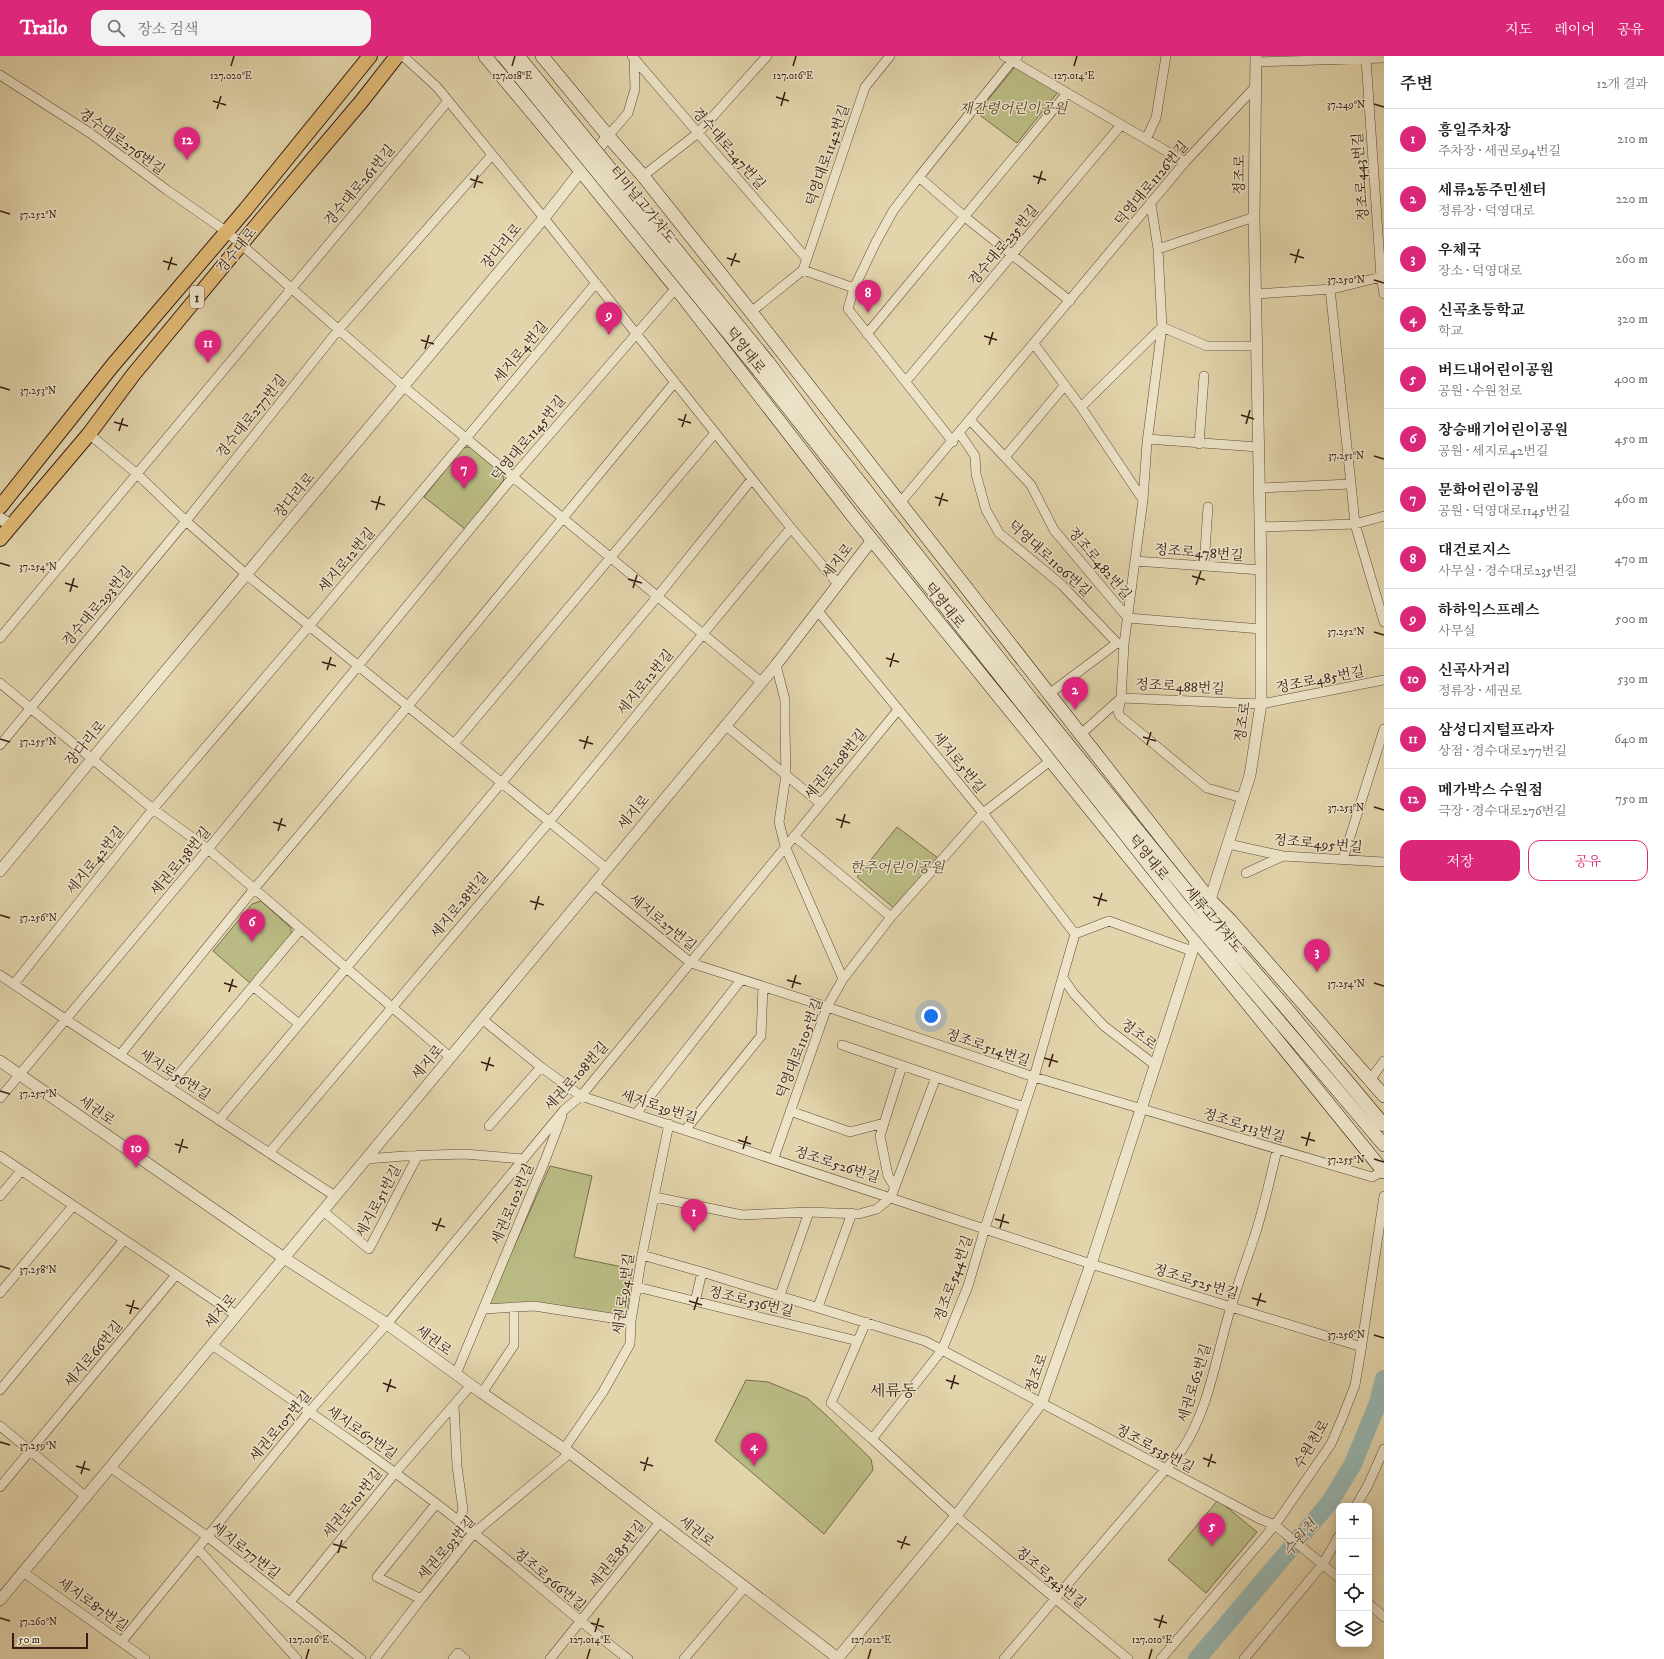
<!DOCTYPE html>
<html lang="ko">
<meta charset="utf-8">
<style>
body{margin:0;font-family:"IM FELL DW Pica","Noto Serif KR",serif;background:#f2f2f2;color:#202124}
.controls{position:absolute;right:12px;bottom:12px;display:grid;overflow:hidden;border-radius:8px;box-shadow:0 2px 10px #0003}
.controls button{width:36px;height:36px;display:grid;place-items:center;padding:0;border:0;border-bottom:1px solid #e0e0e0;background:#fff;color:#202124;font:20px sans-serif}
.scale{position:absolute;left:12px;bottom:10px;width:76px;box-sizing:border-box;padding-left:4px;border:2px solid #361c13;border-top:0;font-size:11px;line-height:14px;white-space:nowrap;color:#361c13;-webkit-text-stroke:3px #ece3c8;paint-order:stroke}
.you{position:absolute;left:931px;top:960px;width:14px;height:14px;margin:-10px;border:3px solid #fff;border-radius:50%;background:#1a73e8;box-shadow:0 0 0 6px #1a73e833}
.badge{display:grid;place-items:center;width:26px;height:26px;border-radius:50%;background:#db2777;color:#fff;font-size:13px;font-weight:700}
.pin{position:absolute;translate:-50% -33px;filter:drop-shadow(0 1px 2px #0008)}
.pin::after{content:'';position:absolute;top:21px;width:14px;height:12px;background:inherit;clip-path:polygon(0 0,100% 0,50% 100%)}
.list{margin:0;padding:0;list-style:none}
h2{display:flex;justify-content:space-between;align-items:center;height:52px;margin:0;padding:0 16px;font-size:17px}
h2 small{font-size:13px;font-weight:400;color:#757577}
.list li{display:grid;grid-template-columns:26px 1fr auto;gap:12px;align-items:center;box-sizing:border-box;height:60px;padding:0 16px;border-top:1px solid #e0e0e0}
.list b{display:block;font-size:15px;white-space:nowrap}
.list p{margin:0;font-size:13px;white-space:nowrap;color:#757577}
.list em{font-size:13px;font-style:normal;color:#757577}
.actions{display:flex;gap:8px;padding:12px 16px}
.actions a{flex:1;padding:9px 0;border:1px solid #db2777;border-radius:12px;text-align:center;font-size:14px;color:#db2777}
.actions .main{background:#db2777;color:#fff}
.icon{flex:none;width:22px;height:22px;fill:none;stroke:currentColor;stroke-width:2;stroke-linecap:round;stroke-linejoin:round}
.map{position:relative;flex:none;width:1384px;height:1603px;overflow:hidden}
header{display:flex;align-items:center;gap:24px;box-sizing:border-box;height:56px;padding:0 20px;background:#db2777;color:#fff}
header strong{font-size:19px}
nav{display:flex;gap:22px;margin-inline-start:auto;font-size:14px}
.search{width:280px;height:36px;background:#f2f2f2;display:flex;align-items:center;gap:10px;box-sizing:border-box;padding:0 14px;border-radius:12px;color:#757577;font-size:15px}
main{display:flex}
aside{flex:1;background:#fff}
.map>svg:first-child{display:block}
</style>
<header>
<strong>Trailo</strong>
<div class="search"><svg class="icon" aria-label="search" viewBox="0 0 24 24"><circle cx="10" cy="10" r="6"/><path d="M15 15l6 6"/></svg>장소 검색</div>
<nav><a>지도</a><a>레이어</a><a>공유</a></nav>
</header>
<main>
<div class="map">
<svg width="1384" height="1603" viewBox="0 0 1384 1603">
<rect width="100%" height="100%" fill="#e2d4ab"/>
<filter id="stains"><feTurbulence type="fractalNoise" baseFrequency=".005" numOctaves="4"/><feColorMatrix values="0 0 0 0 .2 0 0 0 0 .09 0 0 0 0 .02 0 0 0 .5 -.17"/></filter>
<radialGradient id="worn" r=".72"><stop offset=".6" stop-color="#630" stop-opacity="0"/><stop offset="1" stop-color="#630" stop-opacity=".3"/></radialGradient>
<path fill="#babb84" stroke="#786c4c" d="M1015,11L1058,36L1017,87L977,57Z
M470,391L502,417L504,424L465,473L424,441L463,392Z
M897,771L938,802L895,853L857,821Z
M261,845L291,872V878L250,927L213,895L252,848Z
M550,1110L592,1120L574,1201L632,1213L626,1262L488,1249Z
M746,1324L768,1326L807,1342L825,1358L871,1403L873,1414L824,1478L715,1385Z
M1218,1444L1257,1476L1206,1537L1168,1504Z"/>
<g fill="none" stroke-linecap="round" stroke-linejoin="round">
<path stroke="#97b7b2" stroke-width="18" d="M1197,1603L1330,1446L1353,1408L1378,1347L1384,1323"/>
<defs>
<path id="minor" d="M403,0L437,31L544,162L791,472L838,528
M632,0L698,77L806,202
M1004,0L1185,106
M1366,3L1381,221L1384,238
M1257,6L1384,2
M0,19L90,77L167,134L227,176L403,330L761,626
M608,80L628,57L635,33L634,2
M1146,83L1156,62L1166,0
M643,120L698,77L767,0
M919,121L965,161L1070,245
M1158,193L1254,161
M803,214L854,232L848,253L953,386
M854,232L876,186L893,155L919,121L1012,5L1018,0
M1330,233L1351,428
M1256,238L1333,233L1381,221
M751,256L803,214L865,31L890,0
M867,278L1067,37
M1034,288L1081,351L1143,444
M906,325L1121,69
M1081,351L1162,271L1207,290H1256
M971,365L1031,429L1054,474L1128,562L1261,573
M89,378L136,417L186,465L247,519L606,812
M960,378L975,400L976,418L986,454L999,477L1062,529L1117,587L1124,588
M1147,383L1258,391
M1199,388L1204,320
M1005,401L1065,329
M1259,432L1351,428L1355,468L1384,566
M900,447L1185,106L1256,30
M1260,471L1355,468L1384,460
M1135,505L1261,514
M1204,510L1208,451
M818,555L983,757L1075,878L1034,1021L985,1172L968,1230L942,1294L872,1383L956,1460L1128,1603
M0,582L448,45
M776,609L785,644V673L786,719L779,766L785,790L843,923
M0,627L153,753L208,793L450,1001
M1049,638L1117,587
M725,669L820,747
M1080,679L1121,642L1124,588L1143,444L1147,387L1162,271L1158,193L1151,148
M454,688L715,377
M0,689L186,465L339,273L492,99
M1242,742L1207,732L1120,660L1118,656L1121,642L1261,648L1384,624
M794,780L891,861
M1228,788L1283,800L1384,806
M1343,803L1384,673
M1246,817L1283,800
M594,828L691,907L827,951L1034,1021L1372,1121L1383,1115
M1075,878L1109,865L1192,895
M0,919L65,963L335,1140
M1063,922L1074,938L1104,970L1155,1009
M14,928L153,753L309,570L596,227
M253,930L299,968
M482,963L541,1011L581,1040L1091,1208L1362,1291
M842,989L1024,1051
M120,999L254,833L408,650L675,326
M1370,1024L1384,1005
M168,1031L301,873
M0,1042L208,793L512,422L676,232
M790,1055L850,1076L884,1067
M636,1058L741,924
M219,1064L657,541L752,423
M489,1070L541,1011
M686,1073L761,980L763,931
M269,1097C362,986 456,877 549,766C630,668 709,569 791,472
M0,1100L236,1259
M774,1102L827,951L843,923L891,861L983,757L1050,705
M366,1103L404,1100L465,1098L523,1103
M895,1131L888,1120L880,1080L902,1010
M0,1140L21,1115
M655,1141L742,1159L809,1156L859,1158L877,1153L891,1141L936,1021
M323,1155L369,1193L418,1099
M642,1199L702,1216L925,1285L1260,1463L1275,1469L1339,1522
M637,1231L858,1285
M0,1237L73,1150
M780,1239L809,1156
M695,1246L702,1216
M818,1251L852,1157
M484,1253L534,1250L631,1265
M866,1266L831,1347L872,1383
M212,1289C295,1346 380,1403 460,1466C517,1510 571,1559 628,1603
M456,1318L546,1102L562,1060
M0,1334L124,1184
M482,1337L514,1289V1251
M454,1349L457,1410L463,1454L459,1465
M0,1370L85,1440
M564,1393L603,1336L630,1288L631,1265L642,1199L669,1068
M110,1411L208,1481L361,1603
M0,1431L176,1219
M1356,1450L1368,1429L1384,1393
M198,1493L297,1603
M23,1516L145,1603
M421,1543L377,1521L436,1448
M290,1546L395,1417L471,1329
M1369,1548L1384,1561
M122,1585L309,1356L387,1268L564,1054L581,1040L898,654
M375,1603L421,1543L474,1477L570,1397
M453,1603L458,1597L465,1603
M550,1603L660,1466
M684,1603L745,1531
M1004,1603L1182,1394C1210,1351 1216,1299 1231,1251C1238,1227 1247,1203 1255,1179C1264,1151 1270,1123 1277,1094
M1161,1603L1275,1469L1331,1388L1343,1360L1355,1329L1361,1294L1384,1140
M1244,1603L1323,1508L1339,1480"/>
<path id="tertiary" d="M0,462L12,470
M0,815L92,703L544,162L608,80
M1208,850L1250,719L1261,648V514L1254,161L1256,0
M0,1005L284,1202L387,1268L482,1337L570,1397L839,1603
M0,1544L776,609L872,484
M837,1603L956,1460L1042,1346L1091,1208L1198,877"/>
<path id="secondary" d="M485,0L580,114L676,232L855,463L1384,1116
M542,0L608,80L643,120L751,256L1210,844L1231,865L1384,1040
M768,306L824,381L1032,644
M759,315L1024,650
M1286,952L1384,1069
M1278,964L1384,1089"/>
<path id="primary" d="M0,451L113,309L246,153L370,0
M0,483L89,378L133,319L262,163L361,46L397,0"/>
</defs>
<use href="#minor" stroke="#614a39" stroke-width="10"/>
<use href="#tertiary" stroke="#614a39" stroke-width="12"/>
<use href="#secondary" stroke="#361c13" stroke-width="14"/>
<use href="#primary" stroke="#361c13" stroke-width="16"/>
<use href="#minor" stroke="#ece3c8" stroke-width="9"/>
<use href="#tertiary" stroke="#ece3c8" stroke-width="11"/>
<use href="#secondary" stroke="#ece3c8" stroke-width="13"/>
<use href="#primary" stroke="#e1ba76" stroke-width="14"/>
<defs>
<path id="secondary-bridge" d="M503,0L759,315
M518,0L768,306
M1032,644L1216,871L1286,952
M1024,650L1180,848L1278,964"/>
</defs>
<use href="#secondary-bridge" stroke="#361c13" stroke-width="14" stroke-linecap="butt"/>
<use href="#secondary-bridge" stroke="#ece3c8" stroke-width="13"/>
</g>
<path fill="none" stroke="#361c13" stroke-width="1.5" d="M231,10L234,0M512,10L515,0M793,10L796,0M1074,10L1077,0M776,41L789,45M213,45L226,49M1374,48L1384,51M781,50L785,36M217,53L221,40M1033,120L1046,124M470,123L483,127M1038,128L1042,115M474,132L478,119M0,155L10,158M1290,198L1304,202M727,202L740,206M163,205L177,209M1295,207L1299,193M731,210L736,197M168,214L172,201M1374,224L1384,227M984,280L997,284M421,284L434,288M989,289L993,276M425,293L429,279M0,331L10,334M1241,359L1254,363M678,363L691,367M114,366L128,370M1246,368L1250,354M682,371L686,358M119,375L123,362M1374,400L1384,403M935,441L948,445M371,445L385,449M939,450L943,437M376,454L380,440M0,507L10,510M1192,520L1205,524M628,523L642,527M65,527L78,531M1196,529L1201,515M633,532L637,519M70,536L74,522M1374,576L1384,579M886,602L899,606M322,606L336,610M890,611L894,597M327,614L331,601M1143,681L1156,685M0,683L10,686M579,684L593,688M1147,689L1151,676M584,693L588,680M1374,751L1384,754M836,763L850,767M273,766L286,770M841,772L845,758M278,775L282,762M1093,841L1107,845M530,845L544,849M1098,850L1102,837M535,854L539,840M0,859L10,862M787,924L801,928M224,927L237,931M1374,927L1384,930M792,932L796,919M229,936L233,923M1044,1002L1058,1006M481,1006L494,1010M1049,1011L1053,998M486,1015L490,1001M0,1035L10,1038M1301,1081L1315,1085M738,1084L751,1088M175,1088L188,1092M1306,1090L1310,1076M743,1093L747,1080M179,1097L183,1083M1374,1103L1384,1106M995,1163L1009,1167M432,1167L445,1171M1000,1172L1004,1158M436,1175L441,1162M0,1210L10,1213M1252,1242L1266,1246M689,1245L702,1249M126,1249L139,1253M1257,1250L1261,1237M694,1254L698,1241M130,1258L134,1244M1374,1279L1384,1282M946,1324L959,1328M383,1327L396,1332M951,1333L955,1319M387,1336L391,1323M0,1386L10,1389M1203,1402L1216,1407M640,1406L653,1410M76,1410L90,1414M1208,1411L1212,1398M644,1415L648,1401M81,1418L85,1405M897,1485L910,1489M333,1488L347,1492M901,1493L906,1480M338,1497L342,1484M0,1562L10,1565M1154,1563L1167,1567M591,1567L604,1571M1159,1572L1163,1559M595,1576L599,1562M306,1603L309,1593M587,1603L590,1593M868,1603L871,1593M1149,1603L1152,1593"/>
<g text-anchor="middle" stroke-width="3" stroke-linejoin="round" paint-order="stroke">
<rect fill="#ece3c8" stroke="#6d5849" stroke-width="1" x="190" y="230" width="14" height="22" rx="3"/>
<g font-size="13" font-weight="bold" fill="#361c13">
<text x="197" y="246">1</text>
</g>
<g font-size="14" font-style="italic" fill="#57442f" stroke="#ece3c8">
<text x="1013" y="57">재간령어린이공원</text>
<text x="897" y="816">한주어린이공원</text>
</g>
<g font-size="14" fill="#361c13" stroke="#ece3c8">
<text transform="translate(122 85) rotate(36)" y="5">경수대로276번길</text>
<text transform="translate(729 92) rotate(49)" y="5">경수대로247번길</text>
<text transform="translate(827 99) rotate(-71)" y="5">덕영대로1142번길</text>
<text transform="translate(1239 119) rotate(-89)" y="5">정조로</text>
<text transform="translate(1360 121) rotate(-94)" y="5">정조로443번길</text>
<text transform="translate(1151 127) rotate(-50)" y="5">덕영대로1126번길</text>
<text transform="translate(359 129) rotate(-50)" y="5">경수대로261번길</text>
<text transform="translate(643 148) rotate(51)" y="5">터미널고가차도</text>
<text transform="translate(1003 189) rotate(-50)" y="5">경수대로235번길</text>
<text transform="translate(501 190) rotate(-50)" y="5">장다리로</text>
<text transform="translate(236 194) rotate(-51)" y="5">경수대로</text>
<text transform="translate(746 294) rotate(52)" y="5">덕영대로</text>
<text transform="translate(520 296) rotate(-50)" y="5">세지로4번길</text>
<text transform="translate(251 360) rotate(-51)" y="5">경수대로277번길</text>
<text transform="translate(528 382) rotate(-50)" y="5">덕영대로1145번길</text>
<text transform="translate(294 439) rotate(-50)" y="5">장다리로</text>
<text transform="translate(1199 496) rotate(4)" y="5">정조로478번길</text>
<text transform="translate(1050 502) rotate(42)" y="5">덕영대로1106번길</text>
<text transform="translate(346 504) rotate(-50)" y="5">세지로12번길</text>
<text transform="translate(837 505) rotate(-52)" y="5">세지로</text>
<text transform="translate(1100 507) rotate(50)" y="5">정조로482번길</text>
<text transform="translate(945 549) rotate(51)" y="5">덕영대로</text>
<text transform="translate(97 550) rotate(-50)" y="5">경수대로293번길</text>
<text transform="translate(1320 623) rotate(-11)" y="5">정조로485번길</text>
<text transform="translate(645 626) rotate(-51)" y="5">세지로12번길</text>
<text transform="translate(1180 630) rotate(3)" y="5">정조로488번길</text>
<text transform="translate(1242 666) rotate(-82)" y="5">정조로</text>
<text transform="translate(85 687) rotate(-50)" y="5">장다리로</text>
<text transform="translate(959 706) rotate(51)" y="5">세지로5번길</text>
<text transform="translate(835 708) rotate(-50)" y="5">세권로108번길</text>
<text transform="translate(633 756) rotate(-50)" y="5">세지로</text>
<text transform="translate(1318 787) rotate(5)" y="5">정조로495번길</text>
<text transform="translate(1149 801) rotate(51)" y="5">덕영대로</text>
<text transform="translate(95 804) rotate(-51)" y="5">세지로42번길</text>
<text transform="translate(180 805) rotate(-50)" y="5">세권로138번길</text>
<text transform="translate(459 849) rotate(-50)" y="5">세지로28번길</text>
<text transform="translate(1214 863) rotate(50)" y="5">세류고가차도</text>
<text transform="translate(663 866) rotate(39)" y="5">세지로27번길</text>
<text transform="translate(1139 978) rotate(37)" y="5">정조로</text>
<text transform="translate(988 991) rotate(19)" y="5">정조로514번길</text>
<text transform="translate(799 992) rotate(-69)" y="5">덕영대로1105번길</text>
<text transform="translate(427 1006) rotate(-50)" y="5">세지로</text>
<text transform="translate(175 1018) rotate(33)" y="5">세지로56번길</text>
<text transform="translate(576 1020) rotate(-48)" y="5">세권로108번길</text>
<text transform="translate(659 1050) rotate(18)" y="5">세지로39번길</text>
<text transform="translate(97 1054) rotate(35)" y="5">세권로</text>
<text transform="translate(1244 1069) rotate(17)" y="5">정조로513번길</text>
<text transform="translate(837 1108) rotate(18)" y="5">정조로526번길</text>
<text transform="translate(378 1145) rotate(-62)" y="5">세지로51번길</text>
<text transform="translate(512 1148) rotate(-67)" y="5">세권로102번길</text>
<text transform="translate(953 1222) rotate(-71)" y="5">정조로544번길</text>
<text transform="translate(1196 1225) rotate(17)" y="5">정조로525번길</text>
<text transform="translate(623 1238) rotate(-82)" y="5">세권로94번길</text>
<text transform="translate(751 1245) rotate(14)" y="5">정조로536번길</text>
<text transform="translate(220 1255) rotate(-50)" y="5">세지로</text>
<text transform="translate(434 1284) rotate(36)" y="5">세권로</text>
<text transform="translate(93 1298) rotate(-50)" y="5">세지로66번길</text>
<text transform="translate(1036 1317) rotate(-70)" y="5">정조로</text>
<text transform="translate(1194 1327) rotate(-73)" y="5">세권로62번길</text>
<text transform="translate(280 1370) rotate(-50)" y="5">세권로107번길</text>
<text transform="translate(362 1376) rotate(35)" y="5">세지로67번길</text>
<text transform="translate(1311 1388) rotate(-59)" y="5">수원천로</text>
<text transform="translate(1155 1392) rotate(28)" y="5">정조로535번길</text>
<text transform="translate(352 1447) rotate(-51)" y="5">세권로101번길</text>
<text transform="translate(697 1475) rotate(38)" y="5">세권로</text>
<text transform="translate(446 1492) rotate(-49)" y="5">세권로93번길</text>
<text transform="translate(246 1494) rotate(38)" y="5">세지로77번길</text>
<text transform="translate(617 1498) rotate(-52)" y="5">세권로85번길</text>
<text transform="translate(1051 1521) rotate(40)" y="5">정조로543번길</text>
<text transform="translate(550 1523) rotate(40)" y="5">정조로566번길</text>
<text transform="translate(93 1548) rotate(35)" y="5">세지로87번길</text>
</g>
<g font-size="15" font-style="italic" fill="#534a43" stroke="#ece3c8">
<text transform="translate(1300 1482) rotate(-50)" y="5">수원천</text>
</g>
<g font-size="16" fill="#361c13" stroke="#ece3c8">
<text x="893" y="1340">세류동</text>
</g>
</g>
<g font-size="10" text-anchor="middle" fill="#361c13" stroke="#ece3c8" stroke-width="3" stroke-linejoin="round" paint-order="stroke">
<text x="231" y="23">127.020°E</text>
<text x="512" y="23">127.018°E</text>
<text x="793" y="23">127.016°E</text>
<text x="1074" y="23">127.014°E</text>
<text x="1346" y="52">37.249°N</text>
<text x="38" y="162">37.252°N</text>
<text x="1346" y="227">37.250°N</text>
<text x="38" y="338">37.253°N</text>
<text x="1346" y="403">37.251°N</text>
<text x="38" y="514">37.254°N</text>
<text x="1346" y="579">37.252°N</text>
<text x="38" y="689">37.255°N</text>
<text x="1346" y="755">37.253°N</text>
<text x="38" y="865">37.256°N</text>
<text x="1346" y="931">37.254°N</text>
<text x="38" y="1041">37.257°N</text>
<text x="1346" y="1107">37.255°N</text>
<text x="38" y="1217">37.258°N</text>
<text x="1346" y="1282">37.256°N</text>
<text x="38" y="1393">37.259°N</text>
<text x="38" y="1569">37.260°N</text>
<text x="309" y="1587">127.016°E</text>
<text x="590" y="1587">127.014°E</text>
<text x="871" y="1587">127.012°E</text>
<text x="1152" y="1587">127.010°E</text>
</g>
<rect width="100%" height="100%" filter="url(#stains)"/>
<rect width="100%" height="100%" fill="url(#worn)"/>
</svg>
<div class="controls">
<button>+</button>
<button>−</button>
<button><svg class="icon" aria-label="locate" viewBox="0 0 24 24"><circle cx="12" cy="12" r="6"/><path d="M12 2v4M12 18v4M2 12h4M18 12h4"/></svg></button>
<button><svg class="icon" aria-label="layers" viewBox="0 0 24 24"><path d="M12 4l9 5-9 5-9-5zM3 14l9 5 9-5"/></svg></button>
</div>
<div class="scale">50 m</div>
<div class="you"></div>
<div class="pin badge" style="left:694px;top:1176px">1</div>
<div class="pin badge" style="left:1075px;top:654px">2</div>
<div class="pin badge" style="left:1317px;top:916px">3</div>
<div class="pin badge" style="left:754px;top:1410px">4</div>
<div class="pin badge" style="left:1212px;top:1490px">5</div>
<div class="pin badge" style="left:252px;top:886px">6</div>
<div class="pin badge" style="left:464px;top:433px">7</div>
<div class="pin badge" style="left:868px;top:257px">8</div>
<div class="pin badge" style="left:609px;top:279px">9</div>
<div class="pin badge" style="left:136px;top:1112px">10</div>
<div class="pin badge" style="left:208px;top:307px">11</div>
<div class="pin badge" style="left:187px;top:104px">12</div>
</div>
<aside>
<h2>주변<small>12개 결과</small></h2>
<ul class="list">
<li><span class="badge">1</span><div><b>흥일주차장</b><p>주차장 · 세권로94번길</p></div><em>210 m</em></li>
<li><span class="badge">2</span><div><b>세류2동주민센터</b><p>정류장 · 덕영대로</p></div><em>220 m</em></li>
<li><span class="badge">3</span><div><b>우체국</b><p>장소 · 덕영대로</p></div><em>260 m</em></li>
<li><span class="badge">4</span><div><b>신곡초등학교</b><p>학교</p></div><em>320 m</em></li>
<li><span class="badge">5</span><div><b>버드내어린이공원</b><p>공원 · 수원천로</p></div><em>400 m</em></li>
<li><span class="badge">6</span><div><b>장승배기어린이공원</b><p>공원 · 세지로42번길</p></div><em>450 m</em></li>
<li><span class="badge">7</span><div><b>문화어린이공원</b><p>공원 · 덕영대로1145번길</p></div><em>460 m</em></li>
<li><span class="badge">8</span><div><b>대건로지스</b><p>사무실 · 경수대로235번길</p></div><em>470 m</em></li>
<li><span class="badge">9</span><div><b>하하익스프레스</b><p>사무실</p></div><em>500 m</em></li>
<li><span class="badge">10</span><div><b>신곡사거리</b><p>정류장 · 세권로</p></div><em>530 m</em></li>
<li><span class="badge">11</span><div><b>삼성디지털프라자</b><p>상점 · 경수대로277번길</p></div><em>640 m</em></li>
<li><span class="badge">12</span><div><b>메가박스 수원점</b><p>극장 · 경수대로276번길</p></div><em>750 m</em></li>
</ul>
<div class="actions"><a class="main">저장</a><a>공유</a></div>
</aside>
</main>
